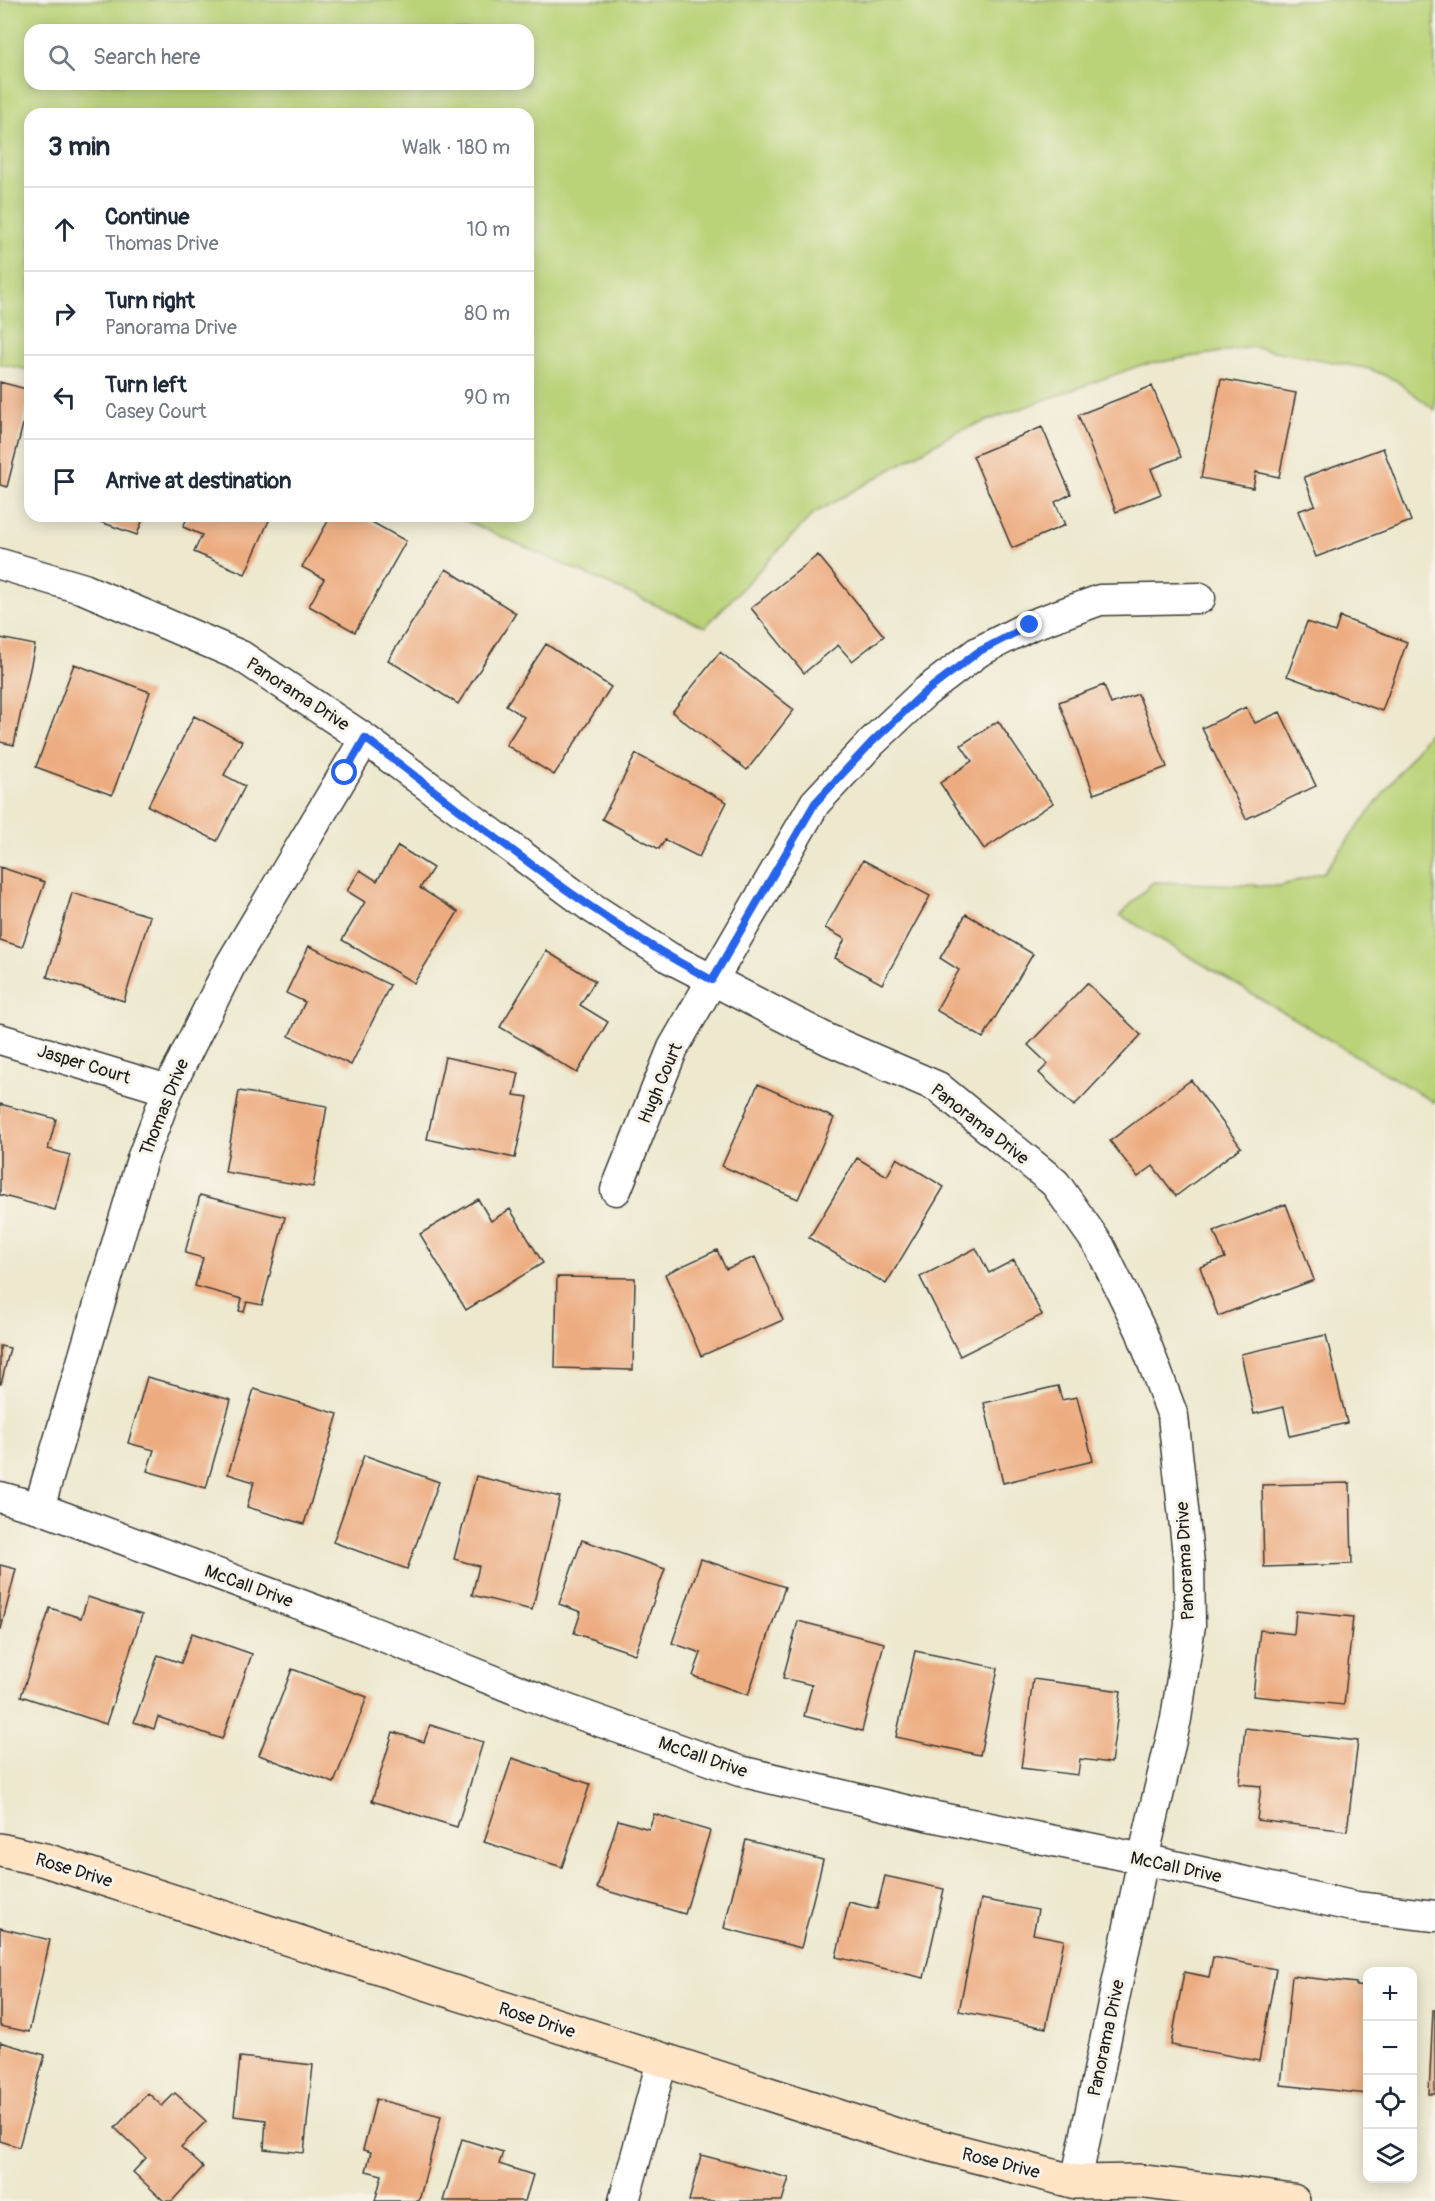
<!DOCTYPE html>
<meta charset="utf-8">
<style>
body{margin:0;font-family:Pangolin,sans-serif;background:#f6f6f7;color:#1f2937}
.controls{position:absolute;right:18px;bottom:18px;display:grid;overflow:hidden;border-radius:12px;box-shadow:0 3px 15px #0003}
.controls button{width:54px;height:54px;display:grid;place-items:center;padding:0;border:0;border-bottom:2px solid #e0e1e3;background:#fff;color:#1f2937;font:30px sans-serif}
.stop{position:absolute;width:18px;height:18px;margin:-14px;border:4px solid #2563eb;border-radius:50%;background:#fff}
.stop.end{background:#2563eb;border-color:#fff;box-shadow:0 2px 6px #0008}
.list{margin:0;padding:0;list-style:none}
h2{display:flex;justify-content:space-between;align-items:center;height:78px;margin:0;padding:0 24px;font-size:26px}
h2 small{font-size:20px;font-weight:400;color:#747a83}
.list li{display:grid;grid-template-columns:39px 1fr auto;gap:18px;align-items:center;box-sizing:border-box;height:84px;padding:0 24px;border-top:2px solid #e0e1e3}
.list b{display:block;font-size:22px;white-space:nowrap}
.list p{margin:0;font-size:20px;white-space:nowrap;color:#747a83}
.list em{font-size:20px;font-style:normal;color:#747a83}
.icon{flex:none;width:33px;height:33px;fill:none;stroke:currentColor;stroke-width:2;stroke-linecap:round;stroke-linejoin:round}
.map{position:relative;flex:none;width:1435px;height:2201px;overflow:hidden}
.search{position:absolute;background:#fff;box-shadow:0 3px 15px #0003;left:24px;top:24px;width:510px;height:66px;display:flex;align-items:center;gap:15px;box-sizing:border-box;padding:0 21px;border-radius:18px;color:#747a83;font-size:22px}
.panel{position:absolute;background:#fff;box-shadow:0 3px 15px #0003;left:24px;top:108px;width:510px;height:414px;border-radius:18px}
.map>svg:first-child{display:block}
</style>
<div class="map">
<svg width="1435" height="2201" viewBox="0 0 1435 2201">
<rect width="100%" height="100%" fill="#f7f3e8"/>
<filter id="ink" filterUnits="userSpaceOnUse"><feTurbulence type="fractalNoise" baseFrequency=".0167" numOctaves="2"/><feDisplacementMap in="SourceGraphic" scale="12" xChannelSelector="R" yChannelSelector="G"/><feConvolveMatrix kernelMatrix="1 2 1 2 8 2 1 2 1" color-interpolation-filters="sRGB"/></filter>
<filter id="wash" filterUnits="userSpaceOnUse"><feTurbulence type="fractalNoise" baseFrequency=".008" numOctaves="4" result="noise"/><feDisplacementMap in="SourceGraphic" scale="24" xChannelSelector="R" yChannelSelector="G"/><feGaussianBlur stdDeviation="1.35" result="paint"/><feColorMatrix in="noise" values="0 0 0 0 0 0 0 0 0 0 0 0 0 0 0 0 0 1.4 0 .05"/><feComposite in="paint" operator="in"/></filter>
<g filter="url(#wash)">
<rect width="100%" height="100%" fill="#ede8ce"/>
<path fill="#bad378" stroke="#6b784a" stroke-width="1.5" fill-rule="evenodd" d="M0,0H1435V410L1395,380L1370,369L1252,347L1141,365L956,432L813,514L705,627L455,516H528V114H30V370L0,364ZM30,30H528V84H30Z
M1435,725V1103L1120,915L1153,882L1280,886L1324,872Z"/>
<g id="blocks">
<path fill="#edac80" d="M1221,379L1296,393L1279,477L1256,472L1253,488L1201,478Z
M0,382L30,390V397L7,487L0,485Z
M1152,386L1181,457L1151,469L1161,494L1116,512L1078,415Z
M1042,427L1071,494L1055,502L1065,525L1012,548L973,456Z
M1383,448L1411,521L1316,557L1298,511L1315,505L1304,477Z
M84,516H144L137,535Z
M188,516H271L245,574L194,552L202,535L183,527Z
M331,516H361L406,541L355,632L309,606L324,579L302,567Z
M818,555L884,636L852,661L838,645L804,673L751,608Z
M446,569L516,613L458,704L388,660Z
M1340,617L1407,642L1382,711L1287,676L1307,622L1335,632Z
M0,638L35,645L14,745L0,742Z
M546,644L611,687L554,775L506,745L524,717L506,705Z
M720,652L794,710L747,770L672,712Z
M74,664L150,692L112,795L36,767Z
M1104,685L1111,704L1138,694L1167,767L1094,794L1059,702Z
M1246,707L1255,723L1280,712L1316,786L1246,819L1202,728Z
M194,716L242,741L224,775L245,786L217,841L148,806Z
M998,721L1053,803L984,849L940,783L972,761L961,745Z
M636,754L727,802L699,857L665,840L659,849L602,819Z
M398,846L433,868L420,888L458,912L414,983L342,940L365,902L347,891L360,870L377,881Z
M863,860L930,896L882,984L835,958L845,939L825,928Z
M0,867L45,882L22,947L0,940Z
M72,893L150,916L124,1001L47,977Z
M966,914L1033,954L983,1038L936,1010L959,970L940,958Z
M309,946L390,985L351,1065L289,1036L305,1002L286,993Z
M546,951L595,981L580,1005L608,1022L577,1073L500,1027Z
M1087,983L1141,1035L1074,1106L1039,1073L1048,1064L1028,1045Z
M445,1057L519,1073L514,1095L528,1097L515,1158L427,1139Z
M1191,1080L1241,1147L1176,1196L1153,1166L1138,1177L1110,1141Z
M758,1084L834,1118L798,1199L722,1166Z
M239,1091L327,1106L313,1187L225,1172Z
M0,1104L56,1119L48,1149L70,1155L55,1210L0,1195Z
M857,1158L887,1176L897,1158L944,1187L886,1284L809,1238Z
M200,1195L285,1217L262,1305L247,1302L244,1312L239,1311L242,1299L195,1286L203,1258L185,1253Z
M478,1199L491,1221L510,1209L543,1263L466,1310L420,1234Z
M1286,1204L1314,1280L1218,1316L1200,1267L1225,1258L1214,1231Z
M976,1248L989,1273L1014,1260L1042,1315L960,1356L920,1277Z
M717,1250L726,1269L755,1257L783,1320L701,1356L665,1274Z
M557,1277L635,1278L633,1370L555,1368Z
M1326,1335L1347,1423L1290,1436L1284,1407L1254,1414L1241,1354Z
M0,1346L10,1348L1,1384H0Z
M147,1377L231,1400L206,1488L147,1471L154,1450L128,1443Z
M1058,1386L1062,1400L1077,1397L1093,1461L1003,1483L984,1403Z
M254,1389L338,1414L304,1524L247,1507L254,1482L228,1474Z
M364,1455L439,1482L407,1569L333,1542Z
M476,1476L560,1497L532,1610L472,1595L479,1566L454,1559Z
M1350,1483L1352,1564L1264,1567L1262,1485Z
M582,1540L665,1569L635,1654L574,1633L581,1612L559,1604Z
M701,1559L785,1587L748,1695L693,1676L701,1653L672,1643Z
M0,1565L16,1569L1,1629H0Z
M88,1597L142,1615L106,1724L21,1696L50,1608L81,1618Z
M1296,1611L1353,1617L1344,1705L1253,1696L1260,1630L1294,1634Z
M798,1621L884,1643L862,1731L804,1716L812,1685L783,1678Z
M192,1633L252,1654L222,1739L158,1717L154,1729L134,1722L158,1655L181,1663Z
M915,1651L998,1668L980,1755L896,1737Z
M292,1669L367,1697L334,1783L259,1755Z
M1033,1679L1121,1691L1111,1763L1080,1759L1078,1775L1021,1768Z
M430,1725L483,1742L457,1827L372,1801L393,1732L424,1742Z
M1245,1728L1358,1741L1347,1831L1257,1820L1261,1786L1239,1784Z
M512,1758L590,1784L562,1867L484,1842Z
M654,1814L710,1831L685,1914L597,1888L618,1820L649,1829Z
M746,1840L823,1860L801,1948L724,1928Z
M885,1876L944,1889L924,1978L836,1957L849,1902L877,1909Z
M981,1899L1038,1910L1033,1934L1064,1940L1046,2028L959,2011Z
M0,1928L50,1940L29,2032L0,2026Z
M1213,1957L1276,1969L1259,2061L1171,2045L1184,1972L1209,1977Z
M1292,1976L1356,1983V1986L1368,1987V2094L1281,2085Z
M1433,2010H1435V2094H1429Z
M0,2042L45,2055L19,2147L0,2141Z
M240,2057L313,2065L304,2153L264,2149L266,2120L234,2116Z
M148,2093L162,2106L175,2093L206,2121L181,2147L203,2167L172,2201H164L133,2172L146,2158L115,2128Z
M376,2099L441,2116L419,2201H375L382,2175L366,2171L371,2152L363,2150Z
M462,2139L503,2152L499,2164L533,2175L525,2201H443Z
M701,2155L789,2178L782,2201H689Z"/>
</g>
</g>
<g filter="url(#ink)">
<use href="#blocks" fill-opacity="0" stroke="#3b3b37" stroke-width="1.5"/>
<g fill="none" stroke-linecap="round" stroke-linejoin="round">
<defs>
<path id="minor" d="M0,564L84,589L241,656L365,739L591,907L670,958L829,1040L938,1087L1055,1183L1100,1247L1141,1331L1173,1416L1189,1564L1190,1625L1176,1719L1143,1859L1076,2182
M0,1039L168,1090
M616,1190L673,1048L815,803L872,742L924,693L978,652L1031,625L1100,600L1200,598
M0,1497L39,1508L350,1623L557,1706L740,1771L926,1815L1143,1859L1356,1907L1435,1916
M39,1508L142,1159L168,1090L231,964L365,739
M624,2201L662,2061"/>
<path id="secondary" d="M0,1850L45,1860L902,2137L1076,2182L1138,2181L1293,2201"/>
</defs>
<use href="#minor" stroke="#3b3b37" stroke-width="33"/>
<use href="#secondary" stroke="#3b3b37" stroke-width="36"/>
<use href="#minor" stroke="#fff" stroke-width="30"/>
<use href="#secondary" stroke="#ffe4c6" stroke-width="33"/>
</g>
</g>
<g fill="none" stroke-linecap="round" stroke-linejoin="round" filter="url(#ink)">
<path stroke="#2563eb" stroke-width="8" d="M345,773L365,738C477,822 588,916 712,980L815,803L872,742L924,693L978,652L1030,625"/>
</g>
<g text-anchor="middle" stroke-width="6" stroke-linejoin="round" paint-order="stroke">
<g font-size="18" fill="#1c1c1c" stroke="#f7f3e8">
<text transform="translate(298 694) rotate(33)" y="6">Panorama Drive</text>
<text transform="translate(84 1064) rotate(17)" y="6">Jasper Court</text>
<text transform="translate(660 1083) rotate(-67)" y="6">Hugh Court</text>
<text transform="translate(164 1107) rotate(-68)" y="6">Thomas Drive</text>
<text transform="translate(980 1124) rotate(38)" y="6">Panorama Drive</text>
<text transform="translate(1185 1561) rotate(-93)" y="6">Panorama Drive</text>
<text transform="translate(249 1586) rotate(20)" y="6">McCall Drive</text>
<text transform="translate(703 1757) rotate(19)" y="6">McCall Drive</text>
<text transform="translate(1176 1867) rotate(12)" y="6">McCall Drive</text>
<text transform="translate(74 1870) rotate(17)" y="6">Rose Drive</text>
<text transform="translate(537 2020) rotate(18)" y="6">Rose Drive</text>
<text transform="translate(1106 2038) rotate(-78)" y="6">Panorama Drive</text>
<text transform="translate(1001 2163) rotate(14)" y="6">Rose Drive</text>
</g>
</g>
</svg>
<div class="controls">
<button>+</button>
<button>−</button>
<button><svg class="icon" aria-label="locate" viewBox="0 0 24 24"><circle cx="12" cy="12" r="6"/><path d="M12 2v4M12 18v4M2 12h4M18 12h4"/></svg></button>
<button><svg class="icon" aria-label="layers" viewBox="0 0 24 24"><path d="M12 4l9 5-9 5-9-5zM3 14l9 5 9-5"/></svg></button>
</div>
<div class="stop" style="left:345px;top:773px"></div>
<div class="stop end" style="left:1030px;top:625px"></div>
<div class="search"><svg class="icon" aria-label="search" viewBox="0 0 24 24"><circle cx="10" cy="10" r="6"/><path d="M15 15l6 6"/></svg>Search here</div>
<section class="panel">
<h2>3 min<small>Walk · 180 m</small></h2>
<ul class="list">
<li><svg class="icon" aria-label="ahead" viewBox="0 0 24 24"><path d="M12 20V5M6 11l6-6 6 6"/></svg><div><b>Continue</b><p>Thomas Drive</p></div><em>10 m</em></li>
<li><svg class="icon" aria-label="right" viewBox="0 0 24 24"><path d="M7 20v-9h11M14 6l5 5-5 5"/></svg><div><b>Turn right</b><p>Panorama Drive</p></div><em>80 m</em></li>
<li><svg class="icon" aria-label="left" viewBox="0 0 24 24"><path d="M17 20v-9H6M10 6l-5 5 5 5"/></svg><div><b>Turn left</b><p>Casey Court</p></div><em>90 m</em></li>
<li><svg class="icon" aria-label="arrive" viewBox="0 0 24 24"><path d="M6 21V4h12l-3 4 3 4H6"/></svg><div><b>Arrive at destination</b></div></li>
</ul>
</section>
</div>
